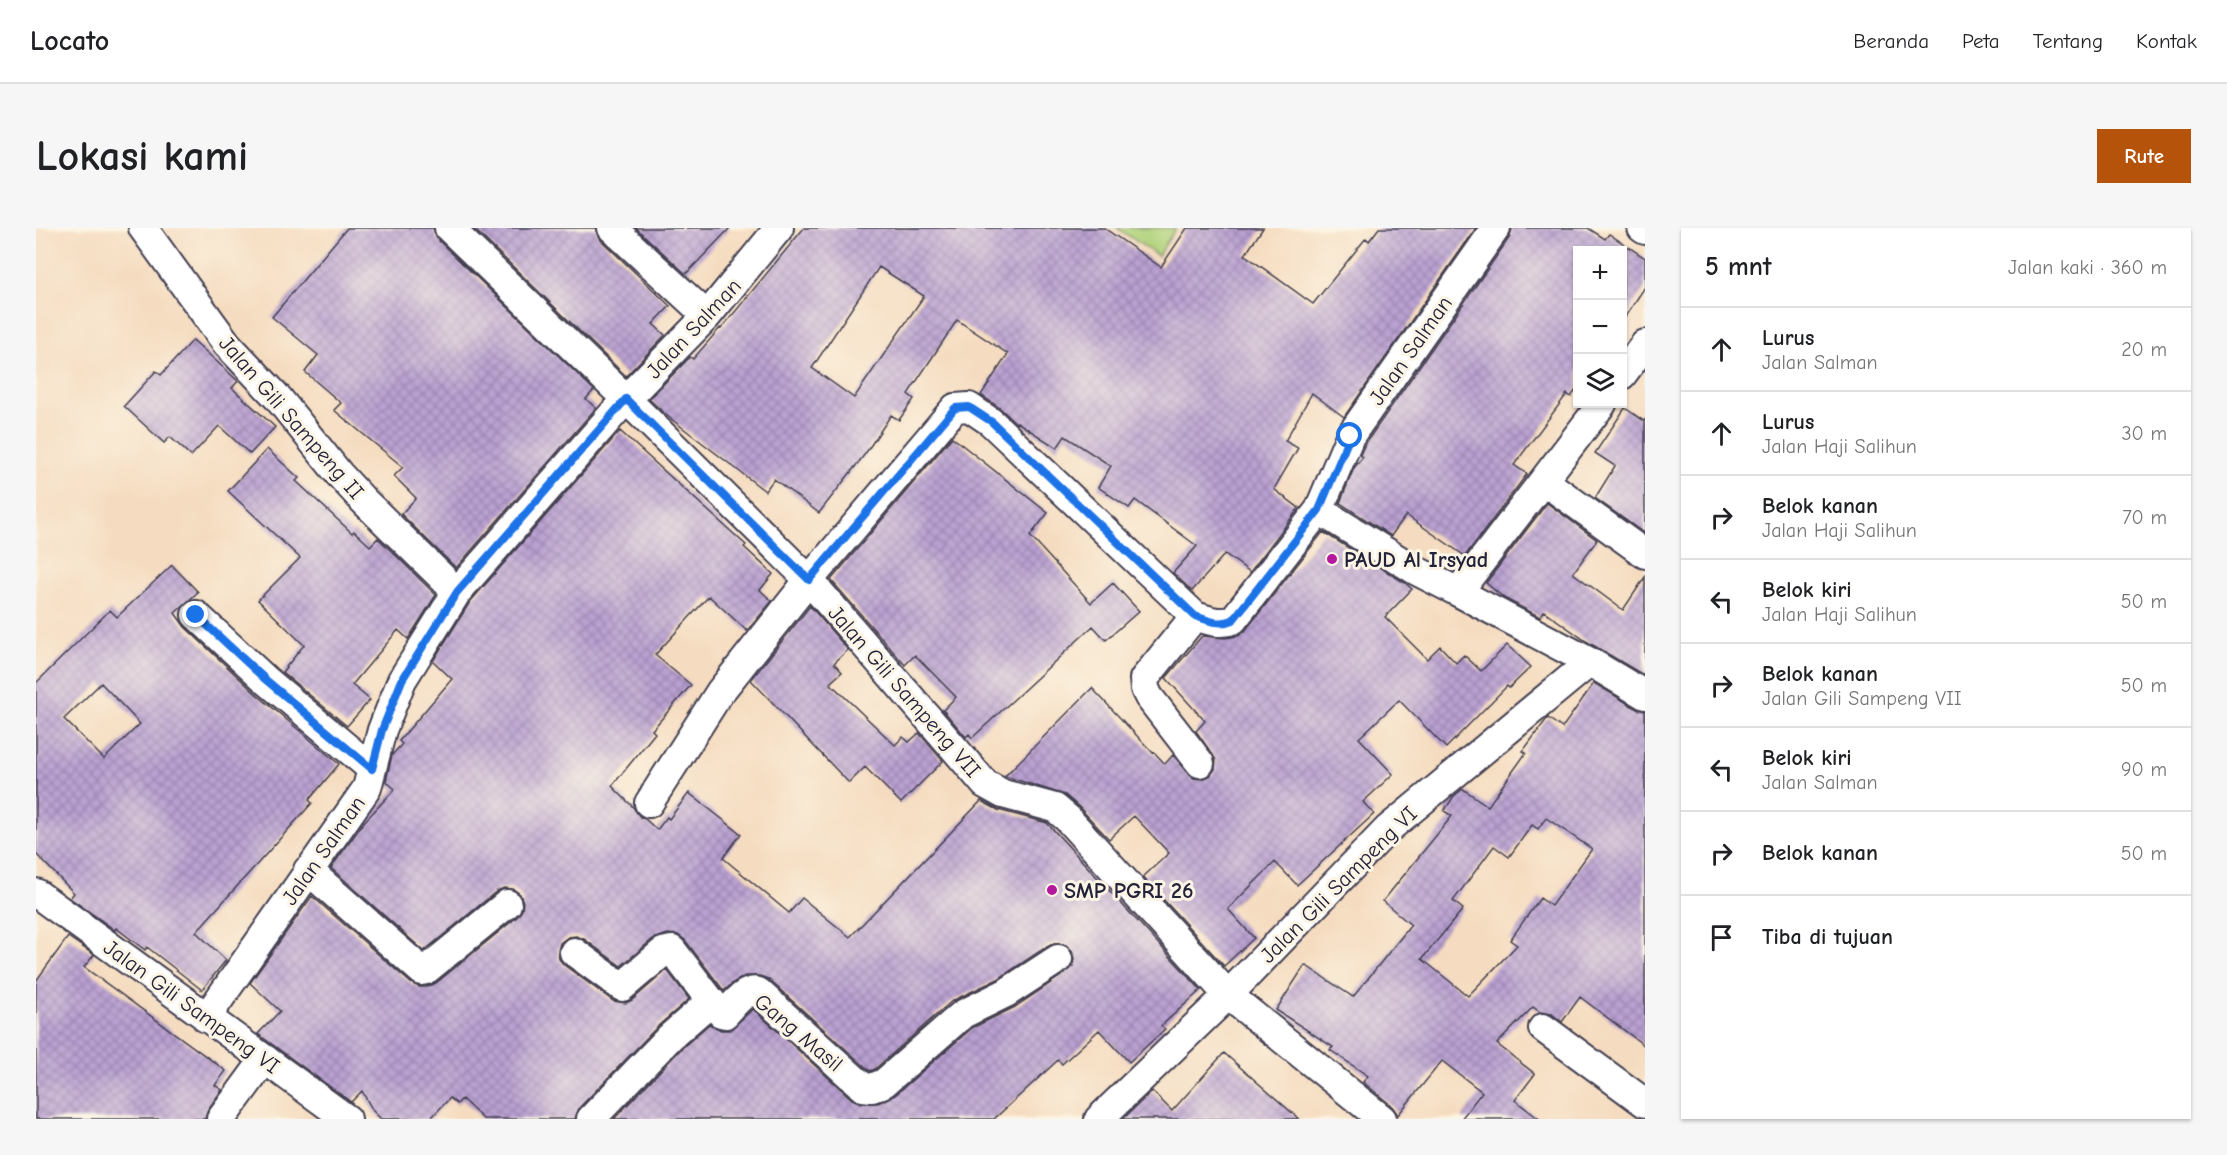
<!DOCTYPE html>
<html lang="id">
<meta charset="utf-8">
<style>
body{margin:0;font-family:"Comic Neue",sans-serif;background:#f6f6f6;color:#202124}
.controls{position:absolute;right:18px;top:18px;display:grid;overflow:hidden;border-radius:0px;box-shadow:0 2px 4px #0004}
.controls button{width:54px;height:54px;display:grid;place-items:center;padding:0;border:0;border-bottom:2px solid #e0e0e0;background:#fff;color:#202124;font:30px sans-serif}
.stop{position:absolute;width:18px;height:18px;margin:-14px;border:4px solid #1a73e8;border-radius:50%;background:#fff}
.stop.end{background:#1a73e8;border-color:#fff;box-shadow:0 2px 6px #0008}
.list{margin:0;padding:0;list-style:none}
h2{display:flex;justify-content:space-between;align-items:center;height:78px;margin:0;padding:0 24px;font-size:26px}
h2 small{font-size:20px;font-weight:400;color:#757577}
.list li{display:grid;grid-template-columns:39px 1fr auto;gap:18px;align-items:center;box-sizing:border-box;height:84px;padding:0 24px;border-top:2px solid #e0e0e0}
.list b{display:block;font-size:22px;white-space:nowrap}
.list p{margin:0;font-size:20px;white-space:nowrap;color:#757577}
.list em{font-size:20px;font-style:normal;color:#757577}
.icon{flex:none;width:33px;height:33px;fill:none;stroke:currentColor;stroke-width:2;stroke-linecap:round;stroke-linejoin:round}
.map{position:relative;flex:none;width:1609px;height:891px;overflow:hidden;border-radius:0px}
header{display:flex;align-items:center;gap:36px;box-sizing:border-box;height:84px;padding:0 30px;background:#fff;border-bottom:2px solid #e0e0e0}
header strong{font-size:28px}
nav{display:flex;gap:33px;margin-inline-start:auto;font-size:21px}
.intro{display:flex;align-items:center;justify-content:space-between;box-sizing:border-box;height:144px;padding:0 36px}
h1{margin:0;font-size:42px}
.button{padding:15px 27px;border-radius:0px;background:#b45309;color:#fff;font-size:21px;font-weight:700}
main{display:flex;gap:36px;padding:0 36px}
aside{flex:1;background:#fff;border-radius:0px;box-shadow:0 2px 4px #0004}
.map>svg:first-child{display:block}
</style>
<header>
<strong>Locato</strong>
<nav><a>Beranda</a><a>Peta</a><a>Tentang</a><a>Kontak</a></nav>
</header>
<div class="intro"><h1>Lokasi kami</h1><a class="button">Rute</a></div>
<main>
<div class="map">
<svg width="1609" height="891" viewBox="0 0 1609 891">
<defs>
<pattern id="building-cross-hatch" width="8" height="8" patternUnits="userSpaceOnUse" patternTransform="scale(1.5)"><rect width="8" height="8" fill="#baa1d2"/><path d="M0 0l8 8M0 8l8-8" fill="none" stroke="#9783ac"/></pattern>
</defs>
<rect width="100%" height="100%" fill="#fcf5e5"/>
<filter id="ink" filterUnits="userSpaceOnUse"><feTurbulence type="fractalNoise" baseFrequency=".0167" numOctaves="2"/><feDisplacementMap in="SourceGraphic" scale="12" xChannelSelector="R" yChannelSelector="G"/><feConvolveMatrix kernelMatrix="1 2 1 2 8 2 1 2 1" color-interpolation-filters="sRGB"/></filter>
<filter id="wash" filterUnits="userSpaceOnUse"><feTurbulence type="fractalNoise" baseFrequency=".008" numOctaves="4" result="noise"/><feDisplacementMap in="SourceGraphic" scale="24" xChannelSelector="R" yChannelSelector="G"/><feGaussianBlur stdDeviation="1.35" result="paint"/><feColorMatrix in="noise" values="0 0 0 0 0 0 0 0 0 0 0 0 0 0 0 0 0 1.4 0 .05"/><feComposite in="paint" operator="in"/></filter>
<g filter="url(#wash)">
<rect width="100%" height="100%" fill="#f5dcc0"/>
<path fill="#b0d37c" stroke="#697a5c" stroke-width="1.5" d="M1081,0H1140L1122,28Z"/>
<g id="blocks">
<path fill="url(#building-cross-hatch)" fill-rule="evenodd" d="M311,0H397L402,12L558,162L550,171L560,180L420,340L365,286L380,270L358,248L367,239L298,182L305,175L269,144L282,127L236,89Z
M437,0H560L565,12L634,78L617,96L629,107L590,148Z
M600,0H694L650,46Z
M768,0H1068L1125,39L1151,0H1227L1209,27L1277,76L1330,10L1333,13L1343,0H1440L1308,189L1276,165L1249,213L1262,220L1238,261L1263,280L1214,344L1189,326L1156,363L1137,345L1161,318L1099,272L1093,280L1062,259L1075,238L1029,208L1021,220L981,194L980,195L964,180L945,167L972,126L921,92L872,166L878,171L863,192L855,187L829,226L783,285L738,251L729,263L630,187L613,171L654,129L657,131L684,100L685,101ZM843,39L888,68L818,170L776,140Z
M1476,0H1552L1569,11L1573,6L1609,30V59L1587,92V22H1542V159L1535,169L1531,166L1478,237L1491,246L1429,328L1370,287L1355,308L1304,275L1318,240L1327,229L1324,227L1329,216L1474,9Z
M157,112L202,153L196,160L239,199L214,226L183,198L155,228L134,209L128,215L88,178L120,143L125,147Z
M1589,180L1608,193L1609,191V306L1559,270L1579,238L1559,225Z
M584,203L710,317L708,319L737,346L724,362L736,373L711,403L673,368L619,427L655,457L616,502L619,505L576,558L597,579L604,589L609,591L621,602L631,589L633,591L653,565L705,606L687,630L753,685L766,670L814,709L945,573L962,582L1011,595L1165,762L1125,798L1129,801L1093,834L1063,802L1026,836L1022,832L958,891H578L645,821L673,796L685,802H694L717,781L816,871L825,875H842L859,867L936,800L979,779L1031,744L1037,738L1038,731L1036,723L1030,717L1022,715L1013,717L962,751L916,773L839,841L834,843L732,751L724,748H709L698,754L688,763L649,712L642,707L632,706L617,711L585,738L548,711L540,708L532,709L524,715L522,723L523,731L528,737L577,773L590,775L596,772L631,742L653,771L622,798L543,880L539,891H447L426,871L421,876L414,870L394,891H345L337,883L326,863L315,874L222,806L244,783L214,755L276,668L375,755L383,759H390L400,755L481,689L486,682L487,674L484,666L477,661L468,660L461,663L388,723L295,640L328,594L359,561L350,553L356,527L366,516L363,513L416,451L397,433L434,374Z
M916,209L1012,285L994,308L1055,375L1077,355L1103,383L1070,412L1057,398L936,510L933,506L930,509L907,482L920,469L879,427L869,437L795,352Z
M231,221L263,250L260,253L316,305L318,303L334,318L342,310L400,367L372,411L362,402L316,457L334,472L311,498L246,444L268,417L222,372L264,330L192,263Z
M1511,275L1561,312L1537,345L1587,382L1609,349V448L1550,413L1508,383L1504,389L1468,370L1450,355Z
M1287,304L1369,355L1376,361L1349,389L1391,431L1404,418L1420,435L1428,427L1445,443L1471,417L1495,439L1473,460L1471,458L1410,520L1363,472L1323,510L1357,546L1327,574L1338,586L1261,657L1239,634L1192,681L1218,710L1188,738L1107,649L1133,625L1098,588L1073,611L1043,579L1029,567L969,548L1056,460L1117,525L1118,524L1129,536L1137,527L1157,550L1166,551L1174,548L1179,541L1180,532L1160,503L1169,493L1130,450L1166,408L1189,410L1202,408L1209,403Z
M136,337L162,364L139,385L149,399L219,465L303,536L273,572L276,575L160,704L190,732L166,762L111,719L109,722L80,700L79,702L34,670L38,665L0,626V455L74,382L81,389ZM65,455L104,496L68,531L28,491Z
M774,378L812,422L798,435L806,444L794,455L859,517L867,509L873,514L883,505L907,533L865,575L829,539L813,555L715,452Z
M1558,455L1601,481L1609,483V818L1544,769L1526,794L1516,786L1504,784L1497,779L1461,816L1499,846L1479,872L1503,891H1425L1446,864L1406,833L1362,887L1356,878L1327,854L1332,848L1294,822L1297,819L1240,782L1269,737L1317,769L1375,697L1347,673L1416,588L1408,583L1418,568L1427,561L1452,578L1490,525L1487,523L1510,492L1512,490L1526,500ZM1510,590L1556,621L1515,678L1504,670L1474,712L1481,717L1432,768L1386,731L1427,681L1417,673L1458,618L1473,629L1496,597L1502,601Z
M32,709L58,727L48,739L190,843L179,857L186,862L172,881L169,891H0V753Z
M1188,825L1263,891H1087L1116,863L1136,883Z"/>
</g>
</g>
<g filter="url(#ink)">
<use href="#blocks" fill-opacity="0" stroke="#423e4f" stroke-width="1.5"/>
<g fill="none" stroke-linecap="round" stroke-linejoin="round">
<defs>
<path id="street" d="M107,0L191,116L242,170L303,246L327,272L421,364
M413,0L586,167L773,352L949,556L967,566L1019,580L1031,590L1192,767L1346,891
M576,0L671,88
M1606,0L1609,2
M1586,147L1609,116
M1566,176L1422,364L1554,434L1609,467
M1508,253L1609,326
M1283,282L1379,342L1422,364
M160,387L230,452L336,541
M1159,388L1108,451L1109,461L1113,469L1164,535
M613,575L684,464L773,352L919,180L933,179L955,194L1159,388C1171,392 1184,397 1197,392L1283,282L1314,208L1460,0
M272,642L386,743L390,742L471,676
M0,665L311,891
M538,724L586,759L627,724L636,722L675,773
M170,790L331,560L346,502L366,452L421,364L590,171L671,88L743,0
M1507,800L1609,875
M185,891L229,831
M555,891L634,809L675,773L685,785L689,786C698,777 709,760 722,764L827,859L836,860L848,855L927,786L970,765L1022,731
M1063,891L1192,767L1352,601L1554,434"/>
</defs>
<use href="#street" stroke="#423e4f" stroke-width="32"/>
<use href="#street" stroke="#fff" stroke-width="28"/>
</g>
</g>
<g fill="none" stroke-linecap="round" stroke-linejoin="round" filter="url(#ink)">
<path stroke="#1a73e8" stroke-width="8" d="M160,387L230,452L336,541L346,502L366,452L421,364L590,171L773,352L919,180L933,179L956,194L1159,388C1171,392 1184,398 1197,392L1283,282L1314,208"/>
</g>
<g fill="#b5179e" stroke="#fcf5e5" stroke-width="2">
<circle cx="1296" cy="331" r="6"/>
<circle cx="1016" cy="662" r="6"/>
</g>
<g text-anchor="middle" stroke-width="6" stroke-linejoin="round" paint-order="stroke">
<g font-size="22" fill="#22223b" stroke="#fcf5e5">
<text transform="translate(657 100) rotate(-47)" y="8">Jalan Salman</text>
<text transform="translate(1374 122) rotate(-55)" y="8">Jalan Salman</text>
<text transform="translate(256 189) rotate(49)" y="8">Jalan Gili Sampeng II</text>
<text transform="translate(869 463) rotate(49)" y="8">Jalan Gili Sampeng VII</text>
<text transform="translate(287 622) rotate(-55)" y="8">Jalan Salman</text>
<text transform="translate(1302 656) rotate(-45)" y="8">Jalan Gili Sampeng VI</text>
<text transform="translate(156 778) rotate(36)" y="8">Jalan Gili Sampeng VI</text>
<text transform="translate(763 804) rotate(40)" y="8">Gang Masil</text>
</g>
<g font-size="22" font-weight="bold" fill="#22223b" stroke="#fcf5e5" text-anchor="start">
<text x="1308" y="339">PAUD Al Irsyad</text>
<text x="1028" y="670">SMP PGRI 26</text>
</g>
</g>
</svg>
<div class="controls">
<button>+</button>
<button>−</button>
<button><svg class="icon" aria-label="layers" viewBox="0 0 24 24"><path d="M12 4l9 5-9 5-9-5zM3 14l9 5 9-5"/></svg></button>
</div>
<div class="stop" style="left:1314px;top:208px"></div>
<div class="stop end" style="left:160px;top:387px"></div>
</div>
<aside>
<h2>5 mnt<small>Jalan kaki · 360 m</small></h2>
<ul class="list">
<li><svg class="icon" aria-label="ahead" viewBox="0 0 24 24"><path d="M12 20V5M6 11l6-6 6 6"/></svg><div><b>Lurus</b><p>Jalan Salman</p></div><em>20 m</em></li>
<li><svg class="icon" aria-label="ahead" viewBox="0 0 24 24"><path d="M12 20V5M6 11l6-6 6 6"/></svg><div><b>Lurus</b><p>Jalan Haji Salihun</p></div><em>30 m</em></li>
<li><svg class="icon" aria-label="right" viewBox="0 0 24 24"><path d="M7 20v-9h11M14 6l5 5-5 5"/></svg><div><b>Belok kanan</b><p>Jalan Haji Salihun</p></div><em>70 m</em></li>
<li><svg class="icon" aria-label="left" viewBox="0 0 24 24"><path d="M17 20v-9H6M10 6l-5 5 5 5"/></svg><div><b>Belok kiri</b><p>Jalan Haji Salihun</p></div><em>50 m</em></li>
<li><svg class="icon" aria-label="right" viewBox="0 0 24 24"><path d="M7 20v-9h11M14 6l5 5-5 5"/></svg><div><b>Belok kanan</b><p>Jalan Gili Sampeng VII</p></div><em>50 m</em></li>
<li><svg class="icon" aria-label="left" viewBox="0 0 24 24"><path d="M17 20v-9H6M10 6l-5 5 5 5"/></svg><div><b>Belok kiri</b><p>Jalan Salman</p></div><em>90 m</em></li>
<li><svg class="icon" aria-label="right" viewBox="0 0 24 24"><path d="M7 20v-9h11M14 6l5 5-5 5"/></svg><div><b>Belok kanan</b></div><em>50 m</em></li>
<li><svg class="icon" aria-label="arrive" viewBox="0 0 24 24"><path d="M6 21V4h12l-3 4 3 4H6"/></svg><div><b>Tiba di tujuan</b></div></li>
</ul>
</aside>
</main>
